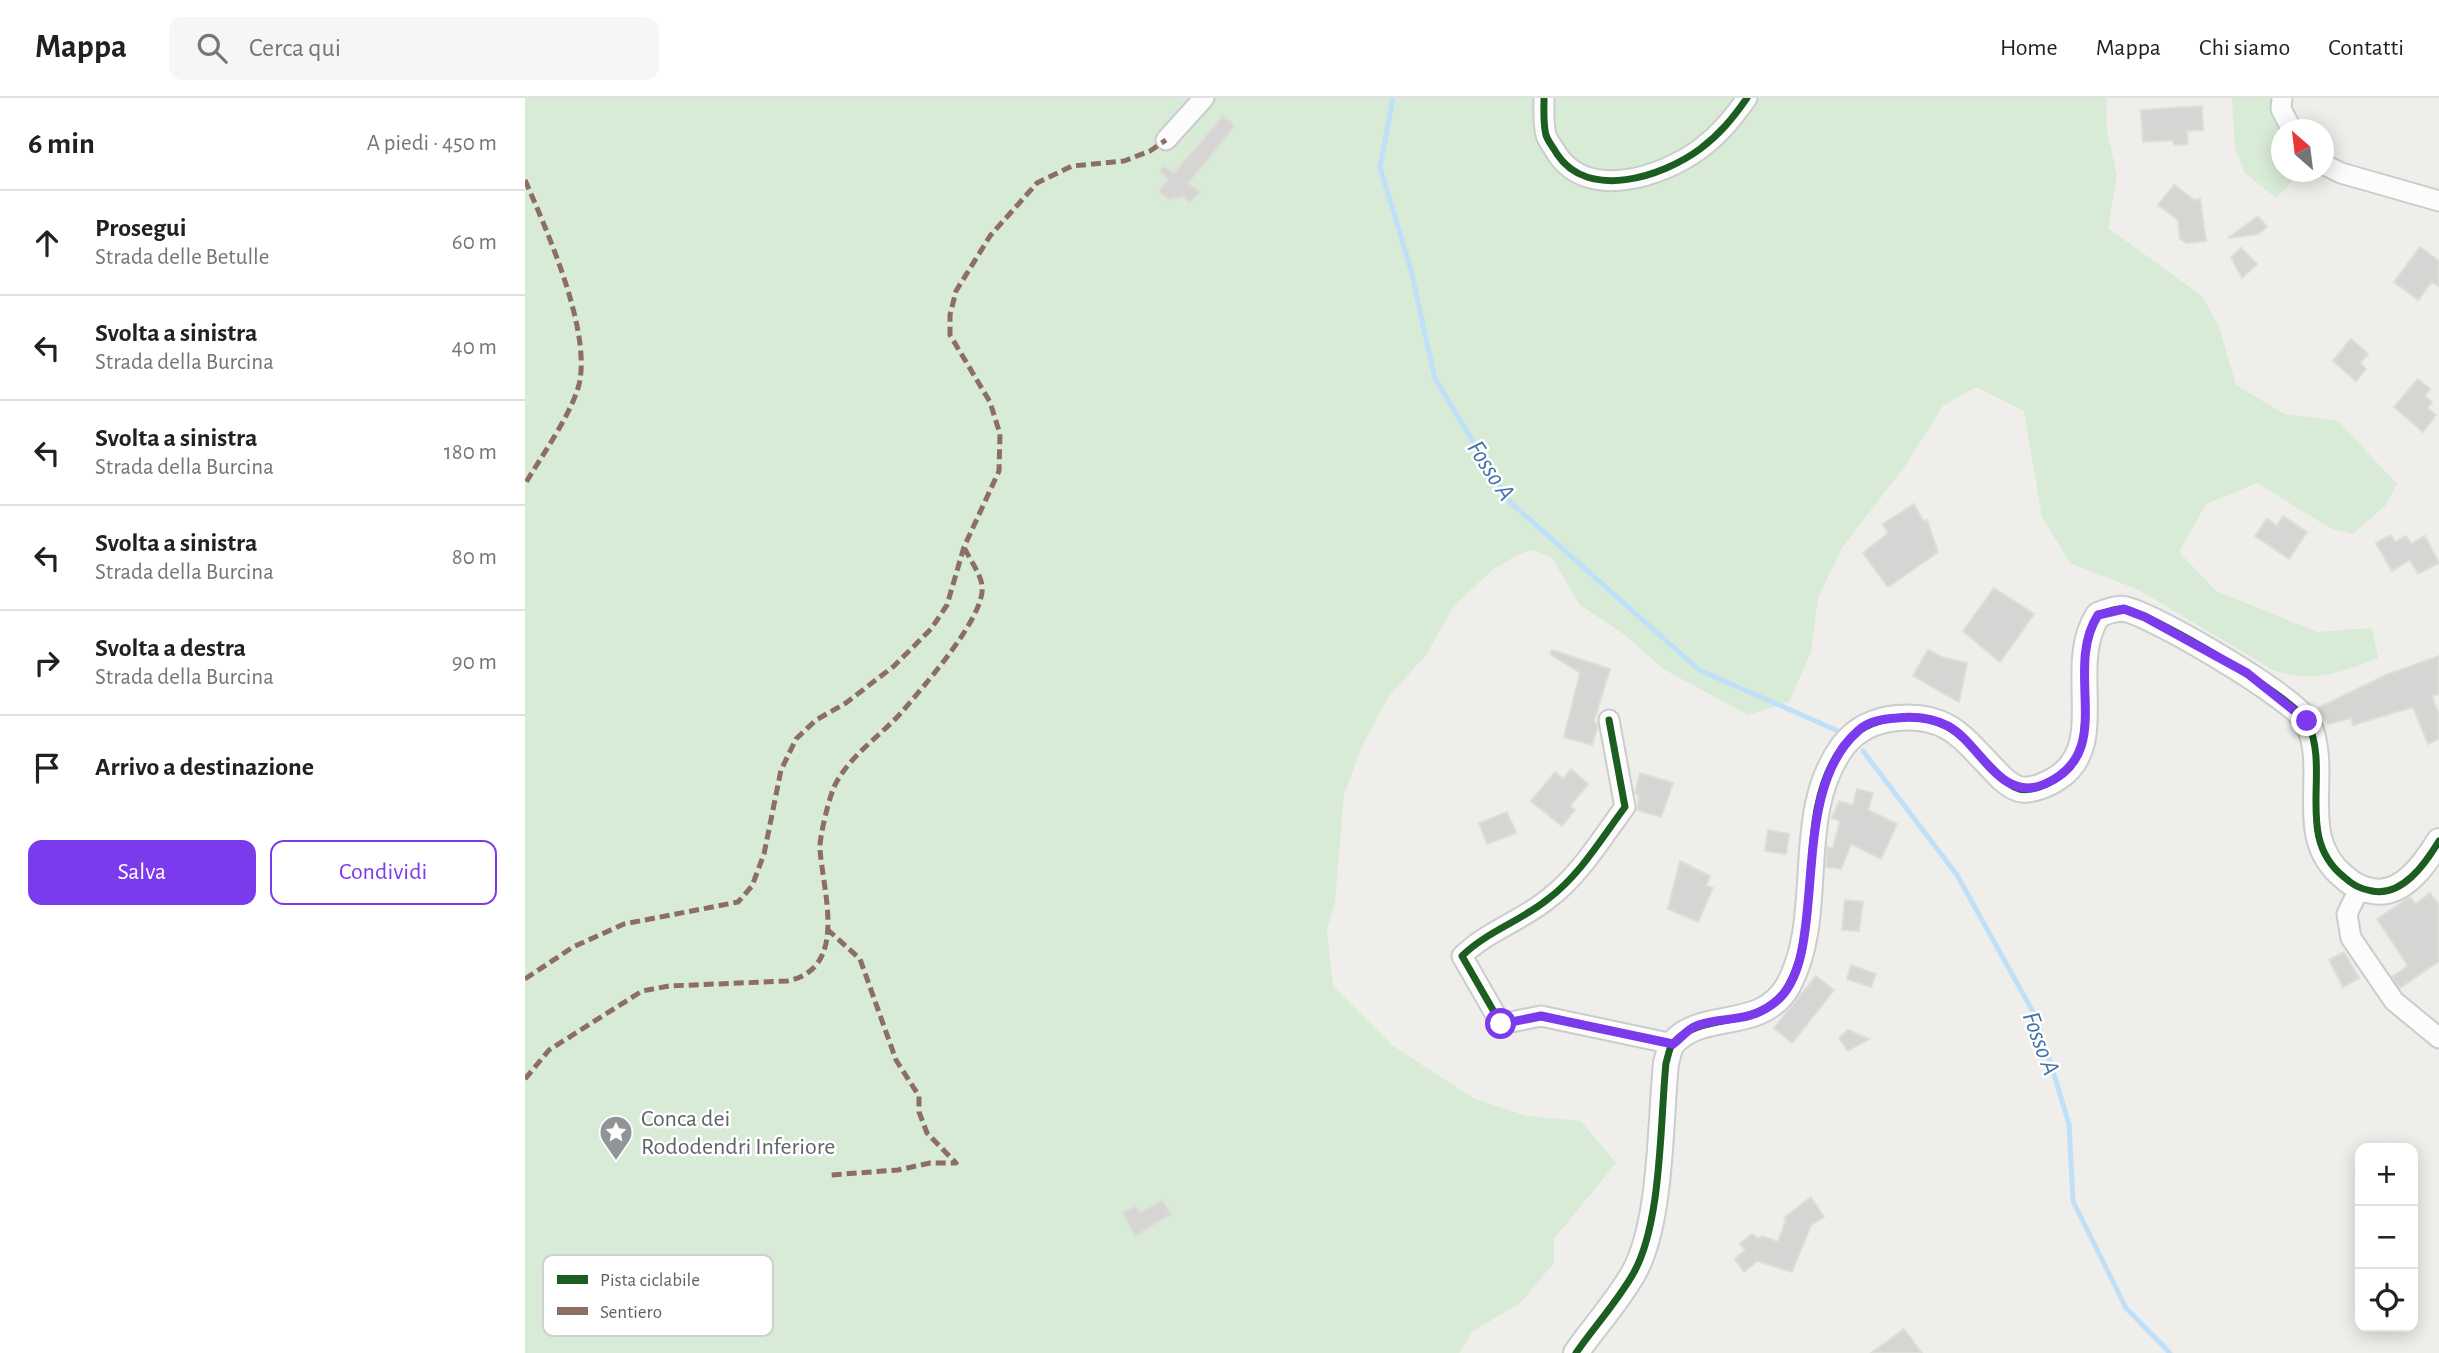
<!DOCTYPE html>
<html lang="it">
<meta charset="utf-8">
<style>
body{margin:0;font-family:"Alegreya Sans",sans-serif;background:#f6f6f6;color:#202124}
.controls{position:absolute;right:21px;bottom:21px;display:grid;overflow:hidden;border-radius:14px;box-shadow:0 4px 18px #0003}
.controls button{width:63px;height:63px;display:grid;place-items:center;padding:0;border:0;border-bottom:2px solid #e0e0e0;background:#fff;color:#202124;font:35px sans-serif}
.compass{position:absolute;left:1746px;top:21px;width:63px;height:63px;border-radius:50%;background:#fff;box-shadow:0 4px 18px #0003;rotate:332deg}
.stop{position:absolute;width:21px;height:21px;margin:-16px;border:5px solid #7c3aed;border-radius:50%;background:#fff}
.stop.end{background:#7c3aed;border-color:#fff;box-shadow:0 2px 7px #0008}
.list{margin:0;padding:0;list-style:none}
h2{display:flex;justify-content:space-between;align-items:center;height:91px;margin:0;padding:0 28px;font-size:30px}
h2 small{font-size:23px;font-weight:400;color:#757577}
.list li{display:grid;grid-template-columns:46px 1fr auto;gap:21px;align-items:center;box-sizing:border-box;height:105px;padding:0 28px;border-top:2px solid #e0e0e0}
.list b{display:block;font-size:26px;white-space:nowrap}
.list p{margin:0;font-size:23px;white-space:nowrap;color:#757577}
.list em{font-size:23px;font-style:normal;color:#757577}
.actions{display:flex;gap:14px;padding:21px 28px}
.actions a{flex:1;padding:16px 0;border:2px solid #7c3aed;border-radius:14px;text-align:center;font-size:24px;color:#7c3aed}
.actions .main{background:#7c3aed;color:#fff}
.icon{flex:none;width:38px;height:38px;fill:none;stroke:currentColor;stroke-width:2;stroke-linecap:round;stroke-linejoin:round}
.map{position:relative;flex:none;width:1914px;height:1255px;overflow:hidden}
header{display:flex;align-items:center;gap:42px;box-sizing:border-box;height:98px;padding:0 35px;background:#fff;border-bottom:2px solid #e0e0e0}
header strong{font-size:33px}
nav{display:flex;gap:38px;margin-inline-start:auto;font-size:24px}
.search{width:490px;height:63px;background:#f6f6f6;display:flex;align-items:center;gap:18px;box-sizing:border-box;padding:0 24px;border-radius:14px;color:#757577;font-size:26px}
main{display:flex}
aside{flex:1;background:#fff}
.map>svg:first-child{display:block}
</style>
<header>
<strong>Mappa</strong>
<div class="search"><svg class="icon" aria-label="search" viewBox="0 0 24 24"><circle cx="10" cy="10" r="6"/><path d="M15 15l6 6"/></svg>Cerca qui</div>
<nav><a>Home</a><a>Mappa</a><a>Chi siamo</a><a>Contatti</a></nav>
</header>
<main>
<aside>
<h2>6 min<small>A piedi · 450 m</small></h2>
<ul class="list">
<li><svg class="icon" aria-label="ahead" viewBox="0 0 24 24"><path d="M12 20V5M6 11l6-6 6 6"/></svg><div><b>Prosegui</b><p>Strada delle Betulle</p></div><em>60 m</em></li>
<li><svg class="icon" aria-label="left" viewBox="0 0 24 24"><path d="M17 20v-9H6M10 6l-5 5 5 5"/></svg><div><b>Svolta a sinistra</b><p>Strada della Burcina</p></div><em>40 m</em></li>
<li><svg class="icon" aria-label="left" viewBox="0 0 24 24"><path d="M17 20v-9H6M10 6l-5 5 5 5"/></svg><div><b>Svolta a sinistra</b><p>Strada della Burcina</p></div><em>180 m</em></li>
<li><svg class="icon" aria-label="left" viewBox="0 0 24 24"><path d="M17 20v-9H6M10 6l-5 5 5 5"/></svg><div><b>Svolta a sinistra</b><p>Strada della Burcina</p></div><em>80 m</em></li>
<li><svg class="icon" aria-label="right" viewBox="0 0 24 24"><path d="M7 20v-9h11M14 6l5 5-5 5"/></svg><div><b>Svolta a destra</b><p>Strada della Burcina</p></div><em>90 m</em></li>
<li><svg class="icon" aria-label="arrive" viewBox="0 0 24 24"><path d="M6 21V4h12l-3 4 3 4H6"/></svg><div><b>Arrivo a destinazione</b></div></li>
</ul>
<div class="actions"><a class="main">Salva</a><a>Condividi</a></div>
</aside>
<div class="map">
<svg width="1914" height="1255" viewBox="0 0 1914 1255">
<rect width="100%" height="100%" fill="#efeeea"/>
<path fill="#d8ebd6" d="M0,0H1581L1582,33L1592,77L1583,130L1677,198L1694,229L1711,287L1759,316L1813,323L1872,386L1860,408L1828,436L1805,430L1732,385L1681,406L1654,454L1691,493L1792,534L1847,530L1853,560C1814,575 1789,586 1748,572L1614,492L1545,465L1517,419L1499,313L1451,289L1418,308L1380,368L1317,450L1293,500L1286,554L1264,604L1223,617L1140,572L1100,537L1055,507L1027,460L1008,452L994,456L967,472L928,509L901,557L864,598L838,646L819,696L810,803L802,832L808,888L868,948L948,1000L1002,1018L1056,1023L1091,1065L1029,1141V1165L995,1205L948,1233L934,1255H0Z
M1707,0H1749L1756,37V74H1772L1774,77L1751,100L1720,75L1710,50Z"/>
<g fill="none" stroke-linecap="round" stroke-linejoin="round">
<path stroke="#bfe0f9" stroke-width="5" d="M868,0L855,69L886,172L910,281L985,404L1174,572L1311,632
M1338,653L1432,777L1512,921L1544,1026L1548,1103L1601,1210L1645,1255"/>
</g>
<path fill="#d6d5d3" stroke="#deddd9" stroke-width="2" d="M1677,8L1678,32L1662,33L1663,46L1649,47L1648,42L1618,44L1616,12Z
M698,18L710,28L663,85L675,94L664,105L658,98L644,102L634,93L643,82L635,73L639,68L649,75Z
M1649,87L1669,102L1675,101L1681,143L1662,145L1655,141L1653,122L1633,107Z
M1733,118L1742,129L1733,136L1703,140Z
M1895,149L1914,163V188L1907,184L1893,202L1869,184Z
M1716,150L1732,166L1717,180L1706,159Z
M1826,241L1843,256L1835,265L1841,271L1831,283L1808,263Z
M1893,281L1905,291L1900,298L1907,304L1902,310L1911,317L1898,334L1869,309Z
M1389,406L1399,424L1402,422L1413,454L1363,489L1338,455L1363,435L1358,426Z
M1758,418L1782,434L1764,461L1730,438L1742,421L1752,428Z
M1866,437L1870,444L1881,438L1886,446L1900,438L1914,465L1893,476L1885,462L1867,473L1851,445Z
M1469,490L1509,516L1475,564L1438,533Z
M1027,552L1085,571L1069,623L1073,628L1067,647L1039,639L1055,575L1025,556Z
M1403,552L1417,559L1442,565L1434,604L1388,578Z
M1914,558V596L1907,598L1914,617V641L1903,646L1888,609L1828,627L1826,620L1803,626L1793,610L1861,577Z
M1046,671L1063,686L1045,708L1050,712L1037,728L1006,703L1030,674L1038,681Z
M1115,675L1148,685L1136,719L1112,712L1114,697L1110,695Z
M1332,691L1348,695L1343,712L1372,726L1356,761L1326,746L1316,771L1301,769L1302,749L1308,750L1315,723L1307,720L1314,703L1328,707Z
M982,714L991,735L962,746L954,725Z
M1243,732L1264,736L1261,756L1240,753Z
M1155,763L1185,778L1181,788L1188,790L1173,824L1143,811Z
M1905,795L1914,807V863L1875,890L1867,879L1883,868L1852,821L1885,799L1890,806Z
M1320,802L1338,804L1334,833L1317,832Z
M1819,854L1834,880L1818,889L1804,862Z
M1326,867L1351,876L1346,889L1322,881Z
M1291,878L1309,892L1267,945L1249,930Z
M1323,932L1344,941L1323,953L1314,940Z
M1286,1099L1299,1119L1286,1127L1267,1174L1232,1163L1219,1174L1210,1161L1220,1152L1215,1146L1227,1136L1233,1141L1237,1138L1253,1144L1261,1122L1259,1120Z
M637,1102L646,1116L610,1138L598,1115L610,1108L615,1115Z
M1379,1231L1397,1255H1346L1367,1240Z"/>
<g fill="none" stroke-linecap="round" stroke-linejoin="round">
<defs>
<path id="minor" d="M1019,0C1019,12 1018,26 1021,37C1023,44 1029,50 1032,56C1063,103 1137,79 1175,51C1195,36 1208,20 1222,0
M1757,0L1756,11L1767,32
M641,42L679,0
M1798,66L1816,75L1914,103
M1084,622L1100,709C1076,741 1055,777 1023,801C996,823 961,834 937,858L976,926L1016,918L1148,946
M1834,791L1822,816L1826,840L1869,903L1914,940"/>
<path id="tertiary" d="M1051,1255C1069,1229 1092,1204 1108,1176C1137,1126 1135,1024 1141,965C1143,959 1144,950 1148,945C1178,911 1236,935 1263,888C1302,817 1267,717 1318,648C1332,630 1350,622 1372,620C1422,615 1438,640 1469,672C1476,680 1484,688 1494,691C1506,694 1524,686 1534,679C1584,645 1540,568 1573,517C1581,514 1590,510 1599,511C1626,515 1772,601 1783,625C1806,675 1769,739 1819,779C1828,787 1835,791 1847,793C1877,799 1900,766 1914,743"/>
</defs>
<use href="#minor" stroke="#cbcccc" stroke-width="23"/>
<use href="#tertiary" stroke="#cbcccc" stroke-width="28"/>
<use href="#minor" stroke="#fdfcfc" stroke-width="19"/>
<use href="#tertiary" stroke="#fdfcfc" stroke-width="24"/>
<path stroke="#8d6e63" stroke-width="5" stroke-dasharray="10 5" stroke-linecap="butt" d="M0,82C22,133 64,227 55,282C50,311 16,359 0,386
M302,831L335,861L371,962L394,998V1014L402,1035L431,1065H405L373,1072L306,1077
M0,881L48,849L99,826L213,804L227,788L239,756L256,672L271,641L291,622L321,605L369,568L406,531L422,507L439,449L474,373L475,336L465,304L425,237V217L431,193L465,138L512,85L547,68L599,63L625,53L641,42
M0,981L24,952L117,893L144,888L262,883C324,871 298,795 295,751C294,740 305,695 311,685C326,657 355,638 376,615C396,591 462,518 457,487C455,475 444,460 439,449"/>
<defs>
<path id="cycleway" d="M1019,0C1019,12 1018,26 1021,37C1023,44 1029,50 1032,56C1063,103 1137,79 1175,51C1195,36 1208,20 1222,0
M1084,622L1100,709C1076,741 1055,777 1023,801C996,823 961,834 937,858L976,926L1016,918L1148,946
M1051,1255C1069,1229 1092,1204 1108,1176C1137,1126 1135,1024 1141,965C1143,959 1144,950 1148,945C1178,911 1236,935 1263,888C1302,817 1267,717 1318,648C1332,630 1350,622 1372,620C1422,615 1438,640 1469,672C1476,680 1484,688 1494,691C1506,694 1524,686 1534,679C1584,645 1540,568 1573,517C1581,514 1590,510 1599,511C1626,515 1772,601 1783,625C1806,675 1769,739 1819,779C1828,787 1835,791 1847,793C1877,799 1900,766 1914,743"/>
</defs>
<use href="#cycleway" stroke="#fff" stroke-width="11"/>
<use href="#cycleway" stroke="#1b5e20" stroke-width="7"/>
</g>
<g fill="none" stroke-linecap="round" stroke-linejoin="round">
<path stroke="#7c3aed" stroke-width="9" d="M976,926L1016,918L1148,946C1155,941 1161,933 1169,929C1194,917 1221,927 1249,905C1308,862 1259,697 1333,633C1343,623 1358,621 1372,620C1390,618 1407,620 1423,628C1456,646 1475,706 1520,686C1593,654 1537,573 1573,517L1599,511L1620,519L1722,575L1782,623"/>
</g>
<defs>
<symbol id="sight-pin" viewBox="-11 -11 22 30"><path d="M0 17L-7.5 6A9.5 9.5 0 1 1 7.5 6Z" fill="#919496" stroke="#fff"/><path d="M0-6L1.8-2.2L6-1.7L2.9 1.2L3.7 5.4L0 3.3L-3.7 5.4L-2.9 1.2L-6-1.7L-1.8-2.2Z" fill="#fff"/></symbol>
</defs>
<g fill-rule="evenodd">
<use href="#sight-pin" x="72" y="1015" width="38" height="52"/>
</g>
<g text-anchor="middle" stroke-width="5" stroke-linejoin="round" paint-order="stroke">
<g font-size="24" fill="#5f6368" stroke="#fff" text-anchor="start">
<text x="116" y="1028">Conca dei<tspan x="116" dy="28">Rododendri Inferiore</tspan></text>
</g>
<g font-size="26" font-style="italic" fill="#4174aa" stroke="#fff">
<text transform="translate(967 372) rotate(57)" y="9">Fosso A</text>
<text transform="translate(1517 945) rotate(70)" y="9">Fosso A</text>
</g>
</g>
<rect x="18" y="1157" width="230" height="81" rx="10" fill="#fff" stroke="#cfd0d2" stroke-width="2"/>
<rect x="32" y="1177" width="31" height="9" fill="#1b5e20"/>
<rect x="32" y="1209" width="31" height="8" fill="#8d6e63"/>
<g font-size="19" fill="#5f6368">
<text x="75" y="1188">Pista ciclabile</text>
<text x="75" y="1220">Sentiero</text>
</g>
</svg>
<div class="controls">
<button>+</button>
<button>−</button>
<button><svg class="icon" aria-label="locate" viewBox="0 0 24 24"><circle cx="12" cy="12" r="6"/><path d="M12 2v4M12 18v4M2 12h4M18 12h4"/></svg></button>
</div>
<svg class="compass" viewBox="-18 -18 36 36"><path d="M0-13l5 13h-10z" fill="#e53935"/><path d="M0 13l5-13h-10z" fill="#757577"/></svg>
<div class="stop" style="left:976px;top:926px"></div>
<div class="stop end" style="left:1782px;top:623px"></div>
</div>
</main>
